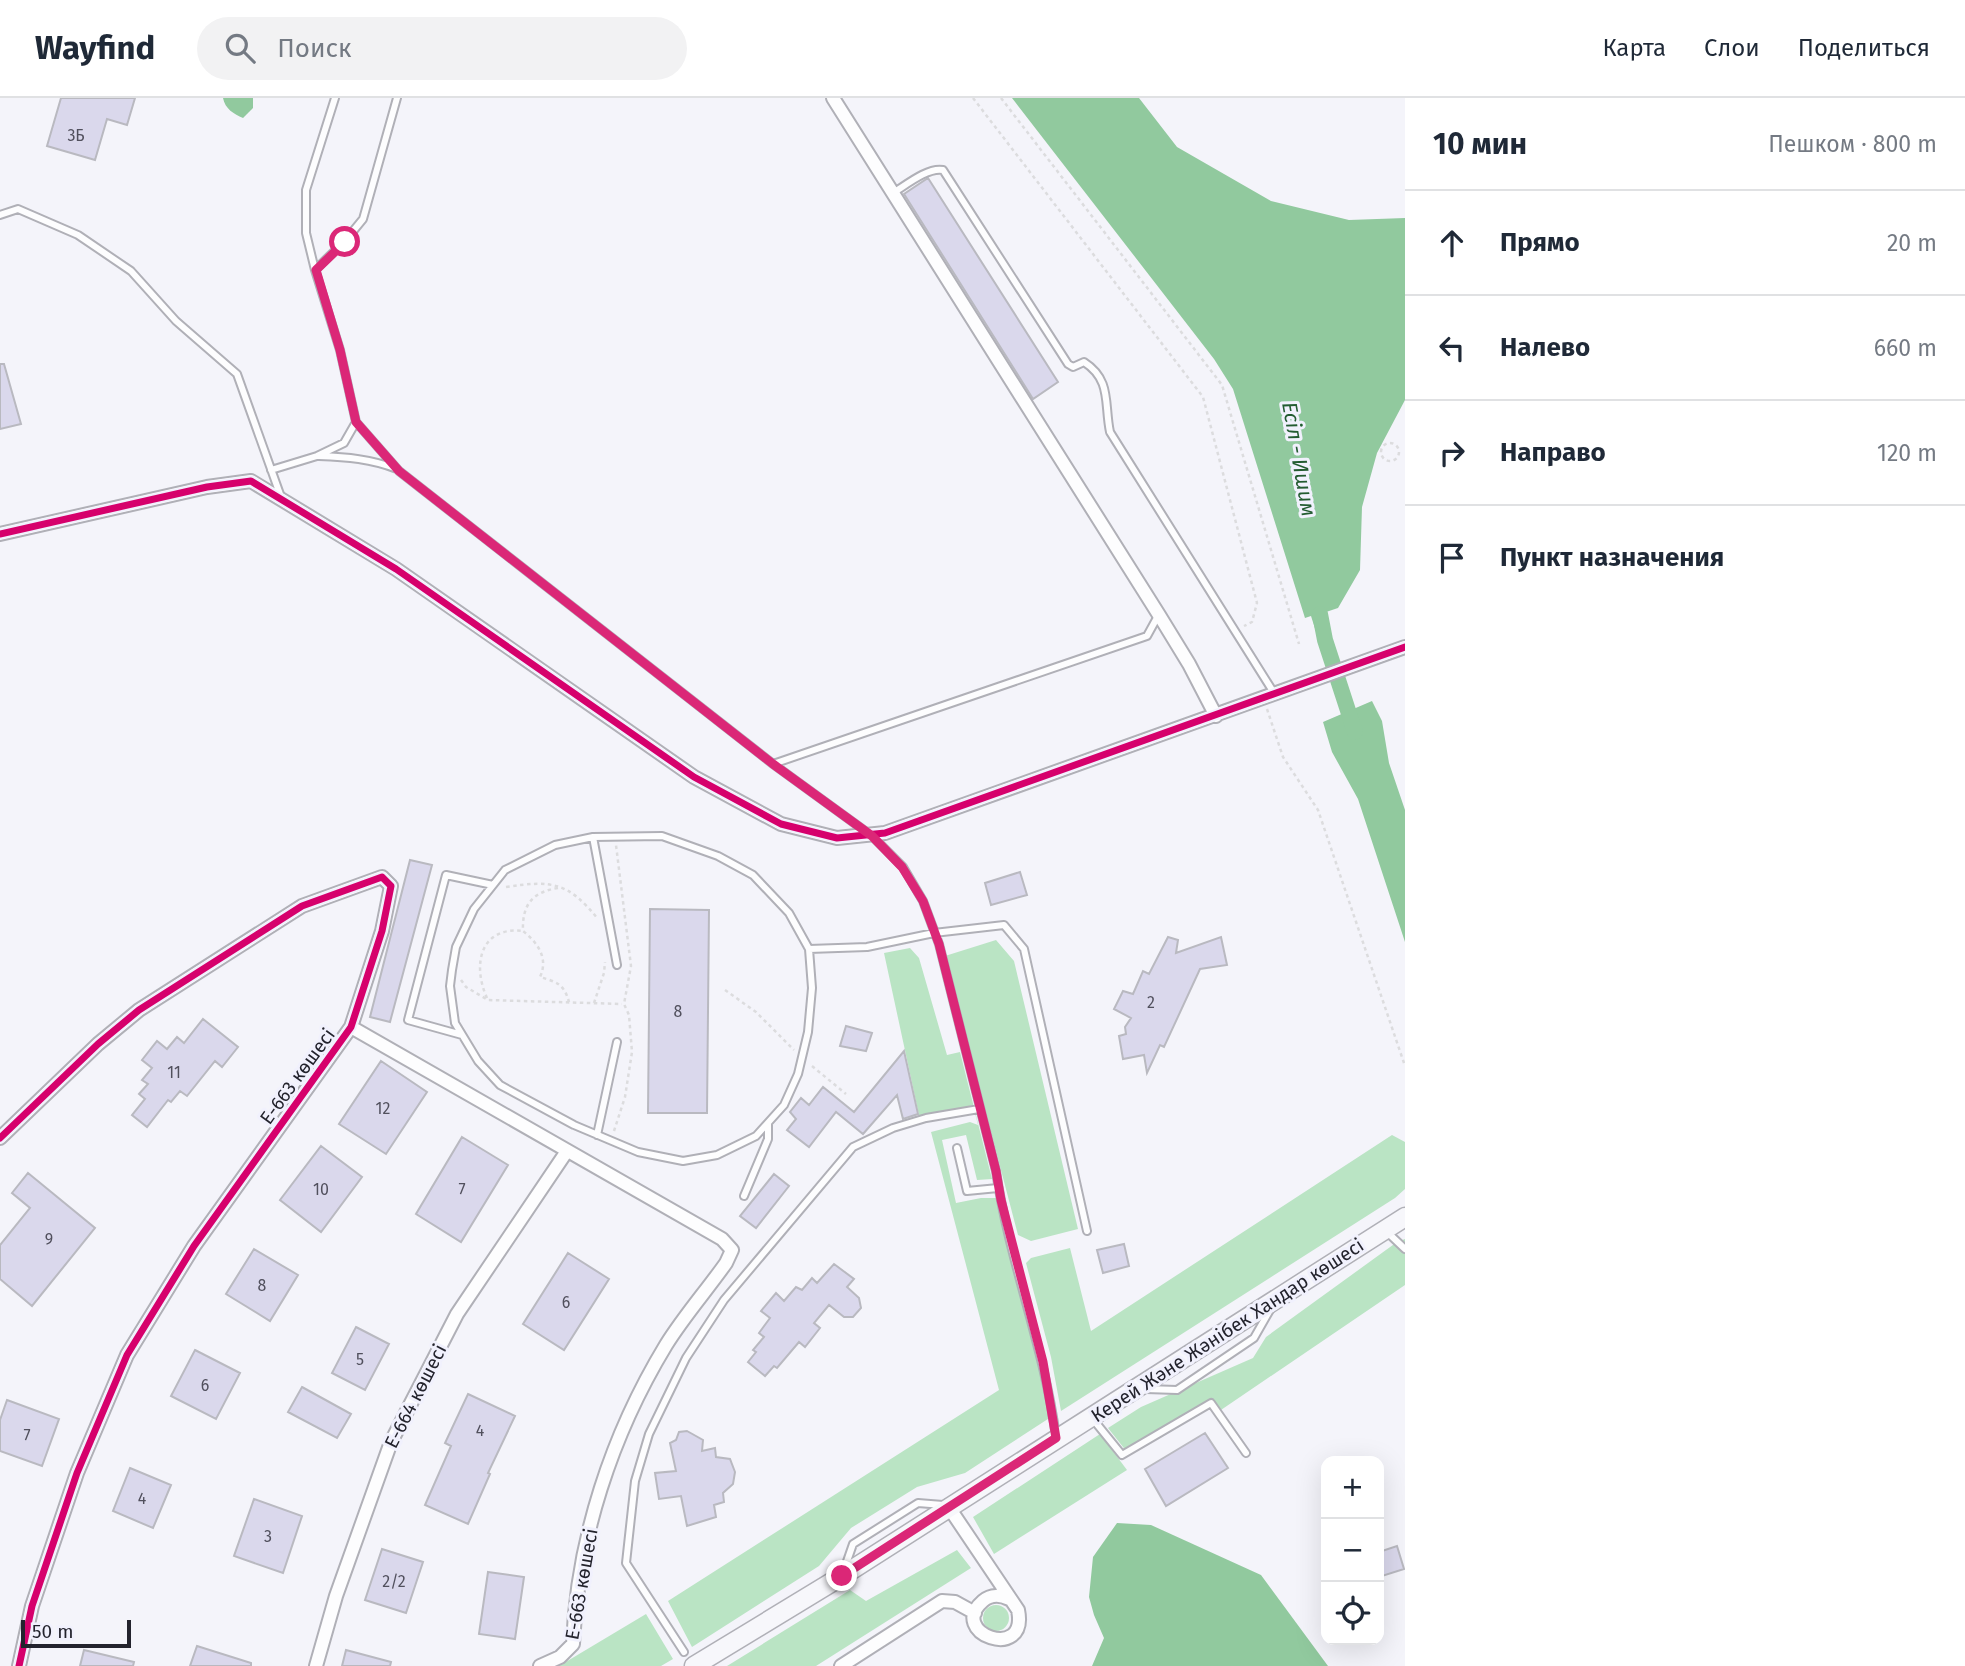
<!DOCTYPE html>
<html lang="ru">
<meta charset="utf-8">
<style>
body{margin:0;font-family:"Fira Sans",sans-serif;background:#f2f2f3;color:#1f2937}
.controls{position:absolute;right:21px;bottom:21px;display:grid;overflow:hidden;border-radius:14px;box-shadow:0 7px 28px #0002}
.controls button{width:63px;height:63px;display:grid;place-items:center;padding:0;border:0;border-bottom:2px solid #e0e1e3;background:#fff;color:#1f2937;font:35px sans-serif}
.scale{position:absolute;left:21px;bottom:18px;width:110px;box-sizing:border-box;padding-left:7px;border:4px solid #23232d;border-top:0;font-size:19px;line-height:24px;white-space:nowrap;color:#23232d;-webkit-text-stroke:5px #f1f1fd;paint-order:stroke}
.stop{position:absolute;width:21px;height:21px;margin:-16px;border:5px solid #db2777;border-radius:50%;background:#fff}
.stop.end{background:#db2777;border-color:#fff;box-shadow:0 2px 7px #0008}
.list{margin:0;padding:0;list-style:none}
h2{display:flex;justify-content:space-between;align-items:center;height:91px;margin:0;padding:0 28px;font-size:30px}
h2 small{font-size:23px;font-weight:400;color:#747a83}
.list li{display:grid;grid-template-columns:46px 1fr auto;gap:21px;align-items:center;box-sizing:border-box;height:105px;padding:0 28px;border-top:2px solid #e0e1e3}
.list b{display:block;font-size:26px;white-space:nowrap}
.list em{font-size:23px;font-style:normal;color:#747a83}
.icon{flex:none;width:38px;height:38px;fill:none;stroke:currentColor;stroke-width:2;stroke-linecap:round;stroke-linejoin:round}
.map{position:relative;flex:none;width:1405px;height:1568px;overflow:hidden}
header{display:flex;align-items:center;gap:42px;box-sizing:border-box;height:98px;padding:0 35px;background:#fff;border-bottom:2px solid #e0e1e3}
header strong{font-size:33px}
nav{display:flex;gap:38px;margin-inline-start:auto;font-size:24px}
.search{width:490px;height:63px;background:#f2f2f3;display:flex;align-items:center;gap:18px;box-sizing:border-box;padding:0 24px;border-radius:38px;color:#747a83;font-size:26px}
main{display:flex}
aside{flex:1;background:#fff}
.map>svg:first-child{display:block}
</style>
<header>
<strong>Wayfind</strong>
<div class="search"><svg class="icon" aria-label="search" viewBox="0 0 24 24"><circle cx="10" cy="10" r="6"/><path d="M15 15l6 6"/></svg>Поиск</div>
<nav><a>Карта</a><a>Слои</a><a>Поделиться</a></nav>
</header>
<main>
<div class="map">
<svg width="1405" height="1568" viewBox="0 0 1405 1568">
<rect width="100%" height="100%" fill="#f4f4fa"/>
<path fill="#bae4c4" d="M996,842L1014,863L1078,1131L1031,1143L1018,1137L945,858Z
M910,850L919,860L947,957L960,954L992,1081L977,1082L966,1037L942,1042L956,1105L981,1100H996L1051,1319L965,1375L917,1389L851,1430L819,1468L692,1549L668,1503L999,1292L931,1034L970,1024L978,1027L973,1007L920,1022L884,855Z
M1392,1037L1405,1044V1091L1395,1100L1061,1313L1051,1259L1026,1165L1031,1160L1070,1150L1091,1233Z
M1405,1141V1187L1218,1314L1212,1306L1127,1354L1108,1330L1141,1309L1253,1260L1266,1239L1397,1144Z
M1100,1336L1127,1372L994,1456L973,1419Z
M957,1452L971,1470L816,1568H727L850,1492L866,1503Z
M983 1520a13 13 0 1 1 26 0a13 13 0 1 1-26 0Z
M646,1516L673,1561L661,1568H559Z"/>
<path fill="#91c99e" d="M223,0H253V10L243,20C234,16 225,11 223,0Z
M1012,0H1139L1177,49L1271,103L1349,122L1405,120V302L1377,355L1362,409L1360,472L1338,510L1320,516L1329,540L1319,543L1311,518L1305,520L1233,291L1214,261Z
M1372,603L1382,623L1389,665L1405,712V844L1358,701L1332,654L1323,624Z
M1117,1425L1151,1427L1261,1477L1328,1568H1092L1104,1540L1094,1517L1089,1499L1093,1459Z"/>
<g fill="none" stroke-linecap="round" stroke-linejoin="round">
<path stroke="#91c99e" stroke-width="16" d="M1320,516L1325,542L1355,634"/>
</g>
<path fill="#dad8ec" stroke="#b9b9c0" stroke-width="2" d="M61,0H135L127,27L107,21L95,62L47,48Z
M928,80L1058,284L1033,301L904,96Z
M0,266H4L21,326L0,331Z
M410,762L432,767L390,924L370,919Z
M1020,774L1027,797L991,807L985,785Z
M650,811L709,812L707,1015H648Z
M1168,839L1178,842L1176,855L1221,839L1227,867L1200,871L1164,949L1160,947L1147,975L1144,957L1123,961L1119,938L1126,936L1125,929L1131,920L1114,911L1123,893L1133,896L1143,873L1149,876Z
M203,921L238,949L222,969L215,963L187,998L180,993L171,1004L168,1002L147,1029L132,1017L145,1001L139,996L148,986L142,982L152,970L142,962L157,943L167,951L177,939L184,945Z
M846,928L872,935L866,953L840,948Z
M904,953L918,1016L903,1021L897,997L863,1036L836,1014L809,1049L787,1032L796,1021L790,1014L801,1000L809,1007L823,989L854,1014Z
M381,963L427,994L386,1056L339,1026Z
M462,1039L508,1067L461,1144L416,1116Z
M321,1048L362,1079L321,1134L280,1102Z
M28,1075L95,1130L32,1208L0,1181V1147L30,1110L12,1095Z
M774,1076L789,1088L756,1130L740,1118Z
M1124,1146L1129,1168L1103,1175L1097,1152Z
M254,1151L298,1177L270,1223L226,1196Z
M568,1155L609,1181L564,1252L523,1226Z
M834,1166L854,1181L847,1189L859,1200L861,1210L853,1219H844L829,1207L814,1225L820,1230L805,1249L799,1244L777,1270L774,1268L765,1278L748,1264L756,1254L753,1252L764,1239L759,1235L770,1220L761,1213L776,1195L784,1203L796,1189L802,1192L812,1180L817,1185Z
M356,1229L389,1246L365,1292L332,1275Z
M195,1252L240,1275L216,1321L171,1298Z
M302,1289L351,1316L337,1340L288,1314Z
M468,1296L515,1318L488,1375L490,1376L468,1426L425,1407L451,1348L445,1345Z
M7,1302L59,1321L42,1368L0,1353V1322Z
M687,1333L703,1342L702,1353L715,1350L716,1359L730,1361L735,1374L733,1386L723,1395L724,1404L714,1407L716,1419L687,1428L681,1398L659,1401L655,1375L676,1373L670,1345L676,1342L679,1334Z
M1205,1335L1228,1370L1166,1408L1145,1371Z
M130,1370L171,1387L153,1430L113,1413Z
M254,1401L302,1418L283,1475L234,1458Z
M1397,1448L1404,1471L1379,1479V1454Z
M382,1451L423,1464L406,1515L365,1502Z
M488,1474L524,1479L515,1541L479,1536Z
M197,1548L251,1565V1568H190Z
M84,1552L134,1564L133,1568H80Z
M346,1552L391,1564L390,1568H342Z"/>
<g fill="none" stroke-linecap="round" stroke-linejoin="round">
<defs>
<path id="service" d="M893,95C906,87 928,69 943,72L1068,266L1073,269L1084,264C1112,282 1104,306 1110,334L1274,595
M0,117L18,111L78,137L131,173L176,223L237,276L281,399
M315,172L306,135V92L335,0
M356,324L399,373L773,666L872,738L903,769L923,803L939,846L996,1073C1009,1163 1044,1248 1056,1339
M319,358C347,359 371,361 397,371
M271,372L317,358L344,345L356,324L340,252L315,172L345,143L363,121L397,0
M773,666L1147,538L1158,518
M593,739L617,867
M809,851L812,890L808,934L798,976L784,1007L756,1038L717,1057L683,1063L638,1054L574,1027L500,987L478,963L455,925L450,888L452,872L456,849L474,811L505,772L555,747L593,739L662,738L718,758L753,777L789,815L809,851L867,849L934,835L1004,827L1024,851L1087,1133
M462,937L408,922L446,777L493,787
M597,1037L617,944
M957,1050L967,1093L998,1090
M744,1098L768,1041V1025
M1386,1133L1405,1151
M1146,1291L1177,1292L1254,1240L1270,1212
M1092,1320L1122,1357L1211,1305L1246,1355
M844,1472L853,1446L918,1405L943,1407
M684,1554L626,1465L635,1383L649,1336L686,1260L724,1202L853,1049L893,1030L926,1020L979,1011"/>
<path id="minor" d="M833,0L1159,517L1189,566L1216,618
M0,436L207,389L251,383L396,471L694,679L781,726L837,740L885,735L1405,549
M351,929L722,1141L732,1152L726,1165C707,1192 684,1218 666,1247C612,1336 577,1441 573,1546L560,1559L540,1568
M0,1040L98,946L139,912L302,808L382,779L391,788L382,833L351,929L194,1148L127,1257L77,1375L32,1508L19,1568
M948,1408L1018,1512C1029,1565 946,1535 983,1503C991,1496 1001,1497 1009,1501
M316,1568L336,1498L391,1344L457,1216L567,1053
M841,1568L942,1503L955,1504L975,1515"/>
<path id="secondary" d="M694,1568L842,1478L1405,1119"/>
</defs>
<use href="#service" stroke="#b0b0b7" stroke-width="10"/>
<use href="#minor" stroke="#b0b0b7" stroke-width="16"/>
<use href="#secondary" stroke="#b0b0b7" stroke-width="21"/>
<path stroke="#dcdcde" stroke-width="2.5" stroke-dasharray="3.5 3.5" stroke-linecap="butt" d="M973,0L1203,299L1257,505L1252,524L1244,528
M1001,0L1222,287L1299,546
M1381 354a9 9 0 1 1 18 0a9 9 0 1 1-18 0Z
M1267,611L1283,659L1318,712L1405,968
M506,789C552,782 568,784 598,821
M558,790C532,794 522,807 523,833C537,844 549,860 540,879C557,884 564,886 569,904
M461,882L466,889L488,902L622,906
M725,892L756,914L794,952
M487,900C472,867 480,828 523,833
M594,905L604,875L605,864
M812,968L846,996
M614,1033L625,999L632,954L629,917L624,906L631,868L616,747"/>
<use href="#service" stroke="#fdfdfe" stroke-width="6"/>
<use href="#minor" stroke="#fdfdfe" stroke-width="12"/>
<use href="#secondary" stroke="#f7f7fb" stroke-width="18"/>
<defs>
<path id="cycleway" d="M0,436L207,389L251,383L396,471L694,679L781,726L837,740L885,735L1405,549
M0,1040L98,946L139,912L302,808L382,779L391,788L382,833L351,929L194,1148L127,1257L77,1375L32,1508L19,1568"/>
</defs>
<use href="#cycleway" stroke="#f1f1fd" stroke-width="11"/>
<use href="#cycleway" stroke="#d6006c" stroke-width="7"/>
</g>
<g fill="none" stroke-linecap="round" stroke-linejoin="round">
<path stroke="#db2777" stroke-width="9" d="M345,144L316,172L340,252L356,324L399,373L773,666L872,738L902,769L923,803L939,846L996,1073L1001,1102L1043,1264L1056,1340L842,1478"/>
</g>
<g text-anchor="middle" stroke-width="6" stroke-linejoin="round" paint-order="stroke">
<g font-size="16" fill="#51505d">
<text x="76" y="43">3Б</text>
<text x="1151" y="910">2</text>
<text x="678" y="919">8</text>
<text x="174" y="980">11</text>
<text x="383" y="1016">12</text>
<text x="321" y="1097">10</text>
<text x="462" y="1097">7</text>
<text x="49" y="1147">9</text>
<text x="262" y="1193">8</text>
<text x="566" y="1210">6</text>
<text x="360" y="1267">5</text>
<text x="205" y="1293">6</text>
<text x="480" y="1338">4</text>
<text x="27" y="1343">7</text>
<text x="142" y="1406">4</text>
<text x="268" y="1444">3</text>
<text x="394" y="1489">2/2</text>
</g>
<g font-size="19" fill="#23232d" stroke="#f1f1fd">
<text transform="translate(297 978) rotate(-54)" y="7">Е-663 көшесі</text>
<text transform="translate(1227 1232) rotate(-33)" y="7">Керей Және Жәнібек Хандар көшесі</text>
<text transform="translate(415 1298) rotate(-63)" y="7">Е-664 көшесі</text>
<text transform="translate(581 1486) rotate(-80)" y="7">Е-663 көшесі</text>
</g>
<g font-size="21" font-style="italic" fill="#235c31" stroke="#f1f1fd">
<text transform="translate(1299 361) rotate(80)" y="7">Есіл - Ишим</text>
</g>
</g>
</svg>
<div class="controls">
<button>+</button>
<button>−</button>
<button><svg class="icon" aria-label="locate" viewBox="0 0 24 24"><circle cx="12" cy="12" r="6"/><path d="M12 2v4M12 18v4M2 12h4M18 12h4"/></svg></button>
</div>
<div class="scale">50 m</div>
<div class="stop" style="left:345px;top:144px"></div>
<div class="stop end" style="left:842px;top:1478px"></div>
</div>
<aside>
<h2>10 мин<small>Пешком · 800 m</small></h2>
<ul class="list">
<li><svg class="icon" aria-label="ahead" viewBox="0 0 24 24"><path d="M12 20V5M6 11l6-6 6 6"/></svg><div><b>Прямо</b></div><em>20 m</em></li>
<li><svg class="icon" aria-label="left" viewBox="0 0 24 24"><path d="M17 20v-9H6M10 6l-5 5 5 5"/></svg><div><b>Налево</b></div><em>660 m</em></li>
<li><svg class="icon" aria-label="right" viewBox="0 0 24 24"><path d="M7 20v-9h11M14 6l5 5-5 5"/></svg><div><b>Направо</b></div><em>120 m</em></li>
<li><svg class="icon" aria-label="arrive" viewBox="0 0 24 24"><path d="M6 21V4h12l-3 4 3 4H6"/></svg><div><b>Пункт назначения</b></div></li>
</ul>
</aside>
</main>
